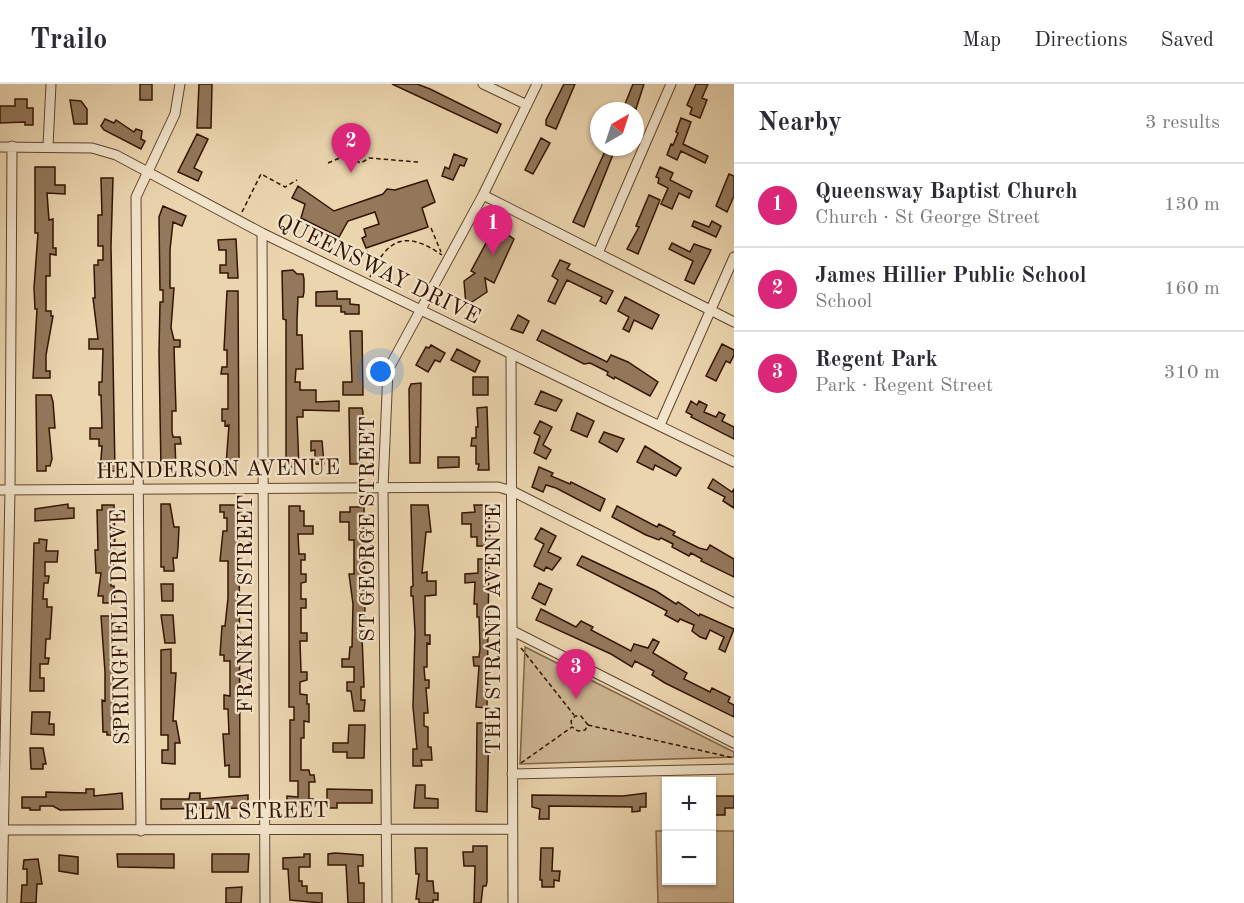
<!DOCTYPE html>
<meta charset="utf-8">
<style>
body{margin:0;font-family:"Old Standard TT",serif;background:#f2f2f3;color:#2b2b33}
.controls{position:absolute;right:18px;bottom:18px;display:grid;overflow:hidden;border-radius:0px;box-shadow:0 2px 4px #0004}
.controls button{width:54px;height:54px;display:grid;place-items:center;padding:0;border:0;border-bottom:2px solid #e1e1e2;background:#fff;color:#2b2b33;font:30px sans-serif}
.compass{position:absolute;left:590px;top:18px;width:54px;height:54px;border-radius:50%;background:#fff;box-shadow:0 2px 4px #0004;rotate:39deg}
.you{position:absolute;left:381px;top:288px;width:21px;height:21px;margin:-15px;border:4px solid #fff;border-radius:50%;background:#1a73e8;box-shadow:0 0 0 9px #1a73e833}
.badge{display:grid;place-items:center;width:39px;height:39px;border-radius:50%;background:#db2777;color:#fff;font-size:20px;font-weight:700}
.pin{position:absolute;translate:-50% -50px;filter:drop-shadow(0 2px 3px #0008)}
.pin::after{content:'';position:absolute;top:32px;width:21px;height:18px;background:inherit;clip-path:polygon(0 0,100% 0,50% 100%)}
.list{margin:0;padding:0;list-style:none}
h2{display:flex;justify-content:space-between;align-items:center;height:78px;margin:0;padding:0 24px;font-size:26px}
h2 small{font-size:20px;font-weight:400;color:#7c7c81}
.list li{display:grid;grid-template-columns:39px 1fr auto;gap:18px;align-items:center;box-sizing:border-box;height:84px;padding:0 24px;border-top:2px solid #e1e1e2}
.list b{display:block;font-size:22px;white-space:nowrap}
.list p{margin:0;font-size:20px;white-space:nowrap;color:#7c7c81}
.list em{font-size:20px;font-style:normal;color:#7c7c81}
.map{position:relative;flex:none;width:734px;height:819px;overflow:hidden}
header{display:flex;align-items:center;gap:36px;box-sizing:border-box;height:84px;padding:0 30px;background:#fff;border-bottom:2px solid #e1e1e2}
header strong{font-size:28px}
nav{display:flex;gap:33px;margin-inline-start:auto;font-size:21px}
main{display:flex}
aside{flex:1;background:#fff}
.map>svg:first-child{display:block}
</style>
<header>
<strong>Trailo</strong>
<nav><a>Map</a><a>Directions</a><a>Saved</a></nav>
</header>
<main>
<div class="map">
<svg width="734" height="819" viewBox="0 0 734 819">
<rect width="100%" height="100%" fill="#ebd5af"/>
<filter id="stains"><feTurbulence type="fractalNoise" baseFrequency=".00333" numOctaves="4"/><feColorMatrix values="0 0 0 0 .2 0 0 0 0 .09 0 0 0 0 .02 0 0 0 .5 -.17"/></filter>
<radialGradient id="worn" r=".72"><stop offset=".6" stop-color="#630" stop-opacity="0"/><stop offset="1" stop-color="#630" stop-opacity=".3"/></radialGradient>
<path fill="#ccb491" stroke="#806449" stroke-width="1.5" d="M525,563L734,668V673L520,680Z
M656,747H666V796H712V747H734V819H658Z"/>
<path fill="#93785b" stroke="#331401" stroke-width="1.5" d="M140,0H152V16H140Z
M199,0H212L211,44H197Z
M392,0H417L430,5L501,40L497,49Z
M564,0H575L556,45L546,41V36Z
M633,0H644L636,25L625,20Z
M696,0H708L702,14L707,16L700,34L690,30L692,24L687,21Z
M15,15H27V24H33V41H25V38L0,39V22H15Z
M70,16L81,17L87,25V40H74Z
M681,34L691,38L683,60L708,72L705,79L681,67L677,76L667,71L671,60L673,61L678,49L676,48Z
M105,35L114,39L116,36L134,48L136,45L142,47L141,55L145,57L141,65L104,46L101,42Z
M197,50L208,55L194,84L202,88L198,97L178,88Z
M541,54L550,59L533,90L525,86Z
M607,63H616L584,143L573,138Z
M454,70L467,75L464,82L460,81L453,96L442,92L445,83L449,85Z
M35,83H55V101H65V110L47,109L49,136L53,135V164H56V171L50,170V192H46V227H51V232H53L46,271V287H50V294H33L37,225H35L34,204L38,149H35Z
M660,83L673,89L670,96L692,107L689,114L679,109L672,125L661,120L668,104L658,99L659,94L656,93Z
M729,90L734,92V112L727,128L716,122Z
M101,94H113L111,162L115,387H100L102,362H99V355H90V344H102L101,311H99V298H102L103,265H89V255H98L93,214H95L94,181H98V176H103V162H98V131H102Z
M427,96L435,118L422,124L428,143L366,164L362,154L366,152L364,145L379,140L375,128L348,137L339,153L301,134L305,120L292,114L298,102L334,127L383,110L387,105L395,106Z
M649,111L660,116L638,170L627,165L639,143L636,142Z
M163,122L186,132L182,142L173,138L170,166V204H174L171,244L174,256H180V263H174L176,327H172V348L173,353H180L181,360H175L176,385L161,386L159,269L160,218H163V206H160L159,133Z
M694,137L709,143L712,137L721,142L716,153L692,142Z
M492,148L505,155L508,151L514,155L494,199L485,194L487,208L466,222L464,197L475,189L471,187Z
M236,155L238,194H228V189H220V181H226V166H219L218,156Z
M672,159L690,168L694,160L711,166L694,200L685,196L693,177L669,165Z
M560,176L570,180L567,185L613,207L606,220L600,217L602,213L567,196L555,220L548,217L558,196L552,192Z
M293,186L297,190H303L304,195V208L303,213H298L297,236V251H302L303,285H296L295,298H300V306H316V318L339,317V327L303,326V333H297L299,384L286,383V236L283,235L282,187Z
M227,207H238L239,374L236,382H234V389H222V381H226L229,341L225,342V337H222V325H228V290H221L222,283H227V266H224Z
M337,207V215H350V220L359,221V230H345V228H341V222H316V208Z
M625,213L659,231L652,245L634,236L629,248L623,245L629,233L618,227Z
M518,231L529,237L523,249L511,245Z
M542,246L607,278L611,271L628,278L658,298L650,312L615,293L614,295L607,291L608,288L590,279L584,280L537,256Z
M350,247H362L363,311H343V298H352Z
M722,260L734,266V271L730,279L726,277L716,297L706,292Z
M431,261L445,269L440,278L435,276L428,288L416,281L426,263L429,264Z
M457,265L480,277L475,288L451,276Z
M473,293H488V311H473Z
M421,299L420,379H410L409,305L411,300Z
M541,307L562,316L556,327L535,320Z
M36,311H51L53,318L55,344H49L52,375L50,382H46V387H37Z
M691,317L697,321L699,317L707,321L704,328L716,333L719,328L725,331L722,337L734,343V355L691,333L692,331L686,328Z
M487,323L489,386H478L479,380H476V362H471L472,354H476V343H478L477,324Z
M349,324H362L363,328L361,380H350Z
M577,329L594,337L587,353L571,346Z
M540,337L552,343L543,361L551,366L546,375L534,369L540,352L534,349Z
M604,348L624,355L617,368L599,358Z
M311,357H322L324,380H315V366L311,367Z
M645,362L681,384L676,392L655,381L653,386L637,378Z
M438,373H459V383L438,384Z
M539,383L553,389L551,392L570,400L571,398L605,415L600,427L556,404L546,401L543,408L532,403Z
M713,395L732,408L734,405V424L723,417L725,413L708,404Z
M68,420V424H74V434L35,437V425Z
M161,420H170L174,443H179L178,464L177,474H173L174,487H164V483H161Z
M102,421H114L115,464H111L114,484L111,485V502H114L115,519H103V512H98L101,489H96L95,466H98L97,426H102Z
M220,421H239L240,693H229V681L225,682L223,650H229L228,625H224V611L230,612V577H224V571H220L222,542H225L228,514V477H220L223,447H227V434H224V428H220Z
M411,421H428L431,448H426L422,489L427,488V497H436V511L425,512V551H430V560L427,559V583H424L425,596H429V604H426L428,629H424V642L428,643V663H431L432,676H421L422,682H413V665H417L413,623L415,548L413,512H411V503L413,502Z
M474,421H489L490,462H477V453H471V440H462V429L475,428Z
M289,422H300V427H304V442H313V450H298L299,470H305V476H301V490H306V498L301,499V515H306V524H301V549H307V557H300L301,588H307V596L300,598V610L307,611V620H309V638L304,637V654H301V686H309L310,691H314L315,698H309V715H313V724L296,723V725H287V712L298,713V697H290V636H294V623H289Z
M617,422L657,443L659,440L675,448L673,451L699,464L707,466L710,461L734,475V493L701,477L702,475L691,469L689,472L672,463L673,460L661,454L659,456L646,451L612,433Z
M350,423H364L365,542V552H362L364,603H361V616H365L364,627H354L351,607H347V598H354V583H342V575H349L350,563H352L353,520L349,490H354V456H349V438H340V428H350Z
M541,444L556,452L548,468L561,474L552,486L546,483L544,487L534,482L544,460L535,455Z
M39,455L47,456L46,467H58L57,478H45V492H49L48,499H44L43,515H47V523H52L50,555H46L45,574H49L48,580H40V594H44V607H30L34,459H39Z
M582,472L656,507L676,520L678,518L699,532L700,530L734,545L725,568L719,565L724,553L710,546L706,555L700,553L692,547L694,541L680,535L678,538L665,531L667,527L650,518L577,481Z
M478,475H489L487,624L476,623L479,582H474L473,573H479L480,565L479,533H477V520H474L475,498L465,499V490L478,489Z
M539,499L552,505L545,521L532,514Z
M161,500H173V517H162Z
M541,525L576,543L581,537L593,543L591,546L631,567L634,560L648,564L653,555L659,558L653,569L687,589L684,595L710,608L712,604L730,613L728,618L734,621V633L665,599L652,591L654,587L635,577L632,583L611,570L536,536Z
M161,531H173L175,559H165Z
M101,532H114L113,592L117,651H107V648H103L102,616L105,617V588Z
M171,565V589H176L173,637H176L180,659H175V680L162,679V666H168V651H161V566Z
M32,628H50L49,640H54V651L31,650Z
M477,639H489L487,728L476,727Z
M349,641H365L364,674H347V668H333V659H348Z
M30,664H43L46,680H43V685H31Z
M416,701H425V714L438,715V724H414Z
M86,705H94V712L122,709L123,725L60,726L53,722H40V726H30V724H22V713H46V708L86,709Z
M327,705L372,706V719H337V724H327Z
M190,709H200V715L248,711V724L161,725V715H189Z
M646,709V723H640V727L632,728V723L549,722V735H539L540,725L532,723V711L623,712Z
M714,712H734V724H725V731H713Z
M473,762H487V798L486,802H483L481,819H474L475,782H464L463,768H473Z
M415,764H427V797H433L434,809H438V816H433V819H419V815H416L419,790H416Z
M541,764H553L552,787H560L559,797L554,796V803H542V796H540Z
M335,769L363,771V782H358L359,799H364V819H348L346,781H328V770Z
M117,770H174V784L118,783Z
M212,770H249L248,788H212Z
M304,770H310V783H299V797H302V802H307V809H322V819L290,816L288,785H283V774L304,773Z
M59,771L78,773V790L59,787Z
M38,775L42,800H37L36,819H21L22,801H27V785H23L24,776Z
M242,803L241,819H226V804Z"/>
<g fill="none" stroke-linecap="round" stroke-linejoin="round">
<defs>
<path id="minor" d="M483,0L527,21
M48,62L51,0
M0,63L92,64L116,71L262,149L734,378
M483,111L734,238
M262,149L265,819
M598,169L671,0
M511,271L513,819
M660,341L734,173
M0,406L498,403L512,407L734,519
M513,547L734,659
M512,690L734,685
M0,746L512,745
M141,747L136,113L175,30L180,0
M2,819L10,406L12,62
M387,819L383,403L388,286L483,111L537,0"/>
</defs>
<use href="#minor" stroke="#61442c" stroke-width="11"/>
<path stroke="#331401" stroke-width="1.5" stroke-dasharray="4.5 3" stroke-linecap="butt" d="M328,79L344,72L361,79L369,74L418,78
M242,128L261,90L285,103L297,96
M431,144L441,168
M367,167L373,187
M370,193C387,154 406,146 442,171
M521,564L574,631
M588,641L734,674
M521,679L572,643L578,647L585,646L588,641L581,632H575L571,637L572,643"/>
<use href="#minor" stroke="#f2e4cb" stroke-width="9"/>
</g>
<g text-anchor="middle" stroke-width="4.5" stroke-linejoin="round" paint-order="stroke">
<g font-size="22" fill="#331401" stroke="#f2e4cb">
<text transform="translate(379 184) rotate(26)" y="8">QUEENSWAY DRIVE</text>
<text transform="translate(218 384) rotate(-1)" y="8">HENDERSON AVENUE</text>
<text transform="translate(366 445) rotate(-90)" y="8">ST GEORGE STREET</text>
<text transform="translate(244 520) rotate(-90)" y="8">FRANKLIN STREET</text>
<text transform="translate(119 543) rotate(-91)" y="8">SPRINGFIELD DRIVE</text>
<text transform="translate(492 545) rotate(-90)" y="8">THE STRAND AVENUE</text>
<text transform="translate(256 726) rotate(-1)" y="8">ELM STREET</text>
</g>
</g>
<rect width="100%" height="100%" filter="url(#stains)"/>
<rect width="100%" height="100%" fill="url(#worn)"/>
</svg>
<div class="controls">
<button>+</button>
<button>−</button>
</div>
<svg class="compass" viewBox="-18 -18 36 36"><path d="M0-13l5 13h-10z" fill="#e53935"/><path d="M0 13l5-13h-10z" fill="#7c7c81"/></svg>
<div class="you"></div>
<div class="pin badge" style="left:493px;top:171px">1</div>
<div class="pin badge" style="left:351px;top:89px">2</div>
<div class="pin badge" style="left:576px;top:615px">3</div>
</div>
<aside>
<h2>Nearby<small>3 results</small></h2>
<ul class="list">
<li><span class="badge">1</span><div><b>Queensway Baptist Church</b><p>Church · St George Street</p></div><em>130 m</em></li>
<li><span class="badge">2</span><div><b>James Hillier Public School</b><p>School</p></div><em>160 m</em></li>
<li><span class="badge">3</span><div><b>Regent Park</b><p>Park · Regent Street</p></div><em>310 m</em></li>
</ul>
</aside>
</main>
